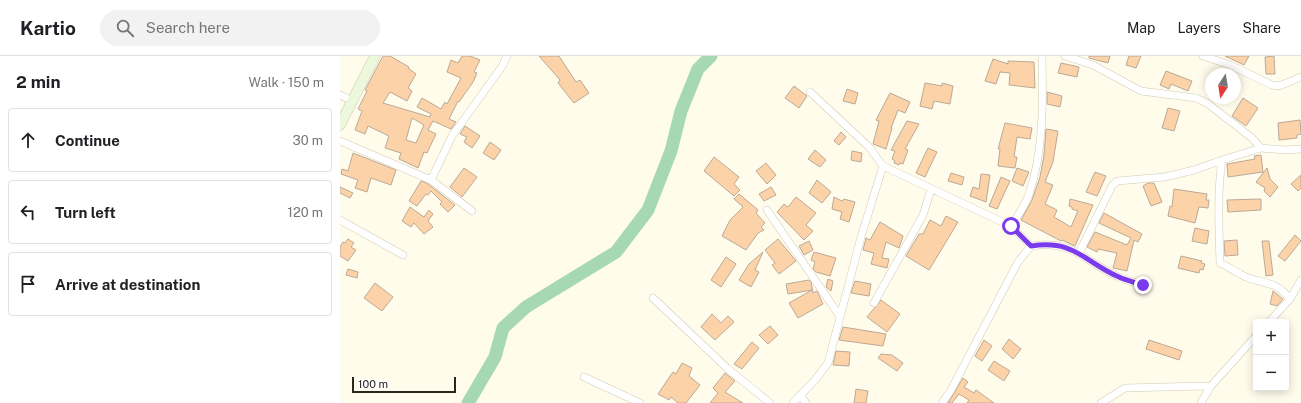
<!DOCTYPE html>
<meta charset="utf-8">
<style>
body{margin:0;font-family:"Public Sans",sans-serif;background:#f2f2f2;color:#202124}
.controls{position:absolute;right:12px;bottom:12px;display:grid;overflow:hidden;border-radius:4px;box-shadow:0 2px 10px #0003}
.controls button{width:36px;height:36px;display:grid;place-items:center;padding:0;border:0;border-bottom:1px solid #e0e0e0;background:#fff;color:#202124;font:20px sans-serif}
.compass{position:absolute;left:865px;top:12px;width:36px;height:36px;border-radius:50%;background:#fff;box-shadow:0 2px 10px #0003;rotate:192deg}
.scale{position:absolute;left:12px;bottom:10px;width:104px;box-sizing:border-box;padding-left:4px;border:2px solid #28261d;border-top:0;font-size:11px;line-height:14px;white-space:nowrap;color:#28261d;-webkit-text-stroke:3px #fff;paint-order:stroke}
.stop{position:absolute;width:12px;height:12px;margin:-9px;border:3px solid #7c3aed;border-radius:50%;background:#fff}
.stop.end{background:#7c3aed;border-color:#fff;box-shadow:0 1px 4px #0008}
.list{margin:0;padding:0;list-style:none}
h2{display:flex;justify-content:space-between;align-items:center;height:52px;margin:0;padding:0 16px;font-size:17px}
h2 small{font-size:13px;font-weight:400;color:#757577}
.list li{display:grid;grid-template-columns:26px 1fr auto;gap:12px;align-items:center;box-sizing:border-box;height:64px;margin:0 8px 8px;padding:0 8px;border:1px solid #e0e0e0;border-radius:4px}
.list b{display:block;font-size:15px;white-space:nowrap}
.list em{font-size:13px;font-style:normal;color:#757577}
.icon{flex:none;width:22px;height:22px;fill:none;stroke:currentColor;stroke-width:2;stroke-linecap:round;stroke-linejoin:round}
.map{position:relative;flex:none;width:961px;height:347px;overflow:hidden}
header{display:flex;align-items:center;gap:24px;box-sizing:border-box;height:56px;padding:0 20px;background:#fff;border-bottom:1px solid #e0e0e0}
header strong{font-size:19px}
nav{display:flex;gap:22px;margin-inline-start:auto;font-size:14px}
.search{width:280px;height:36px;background:#f2f2f2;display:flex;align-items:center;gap:10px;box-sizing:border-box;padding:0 14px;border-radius:22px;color:#757577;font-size:15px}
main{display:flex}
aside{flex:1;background:#fff}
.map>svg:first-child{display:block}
</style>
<header>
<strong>Kartio</strong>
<div class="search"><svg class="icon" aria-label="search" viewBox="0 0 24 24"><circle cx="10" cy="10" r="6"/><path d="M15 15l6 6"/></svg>Search here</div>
<nav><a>Map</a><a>Layers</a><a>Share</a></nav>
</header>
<main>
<aside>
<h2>2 min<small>Walk · 150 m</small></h2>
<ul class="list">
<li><svg class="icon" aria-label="ahead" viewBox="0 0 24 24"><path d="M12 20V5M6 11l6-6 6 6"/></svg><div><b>Continue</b></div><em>30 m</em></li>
<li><svg class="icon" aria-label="left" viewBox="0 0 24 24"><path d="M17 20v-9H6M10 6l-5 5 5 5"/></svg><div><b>Turn left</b></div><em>120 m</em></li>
<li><svg class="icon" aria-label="arrive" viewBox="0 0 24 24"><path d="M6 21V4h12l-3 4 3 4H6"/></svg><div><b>Arrive at destination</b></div></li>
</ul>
</aside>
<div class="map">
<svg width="961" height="347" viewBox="0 0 961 347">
<rect width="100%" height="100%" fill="#fffcec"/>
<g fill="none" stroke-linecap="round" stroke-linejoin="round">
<path stroke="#a6d8b5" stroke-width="13" d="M128,347L155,301L163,272L186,251L276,196L308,154L331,95L341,55L358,13L371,0"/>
</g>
<path fill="#fcd3a9" stroke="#bba996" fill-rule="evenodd" d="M43,0H50L69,11L68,12L76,18L68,32L72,35L67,45L50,36L43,47L90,61L91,58L77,51L82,42L101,53L105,46L107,48L121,22L107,16L111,4L118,7L122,0H130L140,4L134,16L137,17L133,26L119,46L118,45L109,63L116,66L111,73L93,65L88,74L96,78L87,97L84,96L78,112L59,103L61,97L45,92L49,80L28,70L25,78L15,74L22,55L18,53L27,35L25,34ZM72,62L84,69L76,87L66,84Z
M199,0H219L236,26L240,24L249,37L234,47L218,27L220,24Z
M749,0H770L768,7L749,2Z
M789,0H801L796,12L786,9Z
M885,0H909L904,9Z
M934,0L935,18H926L925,1Z
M653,3L668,8V5L694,6L695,32L669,29L670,17L660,16L656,28L645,25Z
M721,7L739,11L737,21L718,17Z
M826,15L852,25L848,35L831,28L829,33L820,29Z
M585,27L602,30V27L613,30L610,48L594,45L592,53L580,50Z
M454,30L467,40L459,52L445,42Z
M507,33L518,37L515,48L503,45Z
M707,36L722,40L720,51L707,48Z
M550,37L570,46L565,57L558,54L551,72H552L546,93L533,88L539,65L536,64Z
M903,42L918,52L906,70L892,60Z
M828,52L840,55L834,75L822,72Z
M960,64L961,78L957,79V82L939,84L938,67Z
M567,65L579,68L565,93L568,94L563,108L560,107L559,109L554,107L555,105L552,103L555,95L551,94Z
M665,67L692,72L690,83L677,81L674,101H677L675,112L658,110L660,93H658Z
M125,70L140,80L132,92L124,86L127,81L120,78Z
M706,73L718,75L713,106L705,126L713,129L705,148L717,154L714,161L731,171L738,155L732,153V151L729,150L730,143L753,149L735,190L722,184L721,185L681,164L692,144L700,121L704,99Z
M501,76L506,81L499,89L494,85Z
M150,86L161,94L154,104L143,97Z
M588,92L597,96L585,121L576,117Z
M475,94L486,104L480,111L468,103Z
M512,95L522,97L521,106L511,104Z
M13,97L56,114L51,129L31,122L27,136L15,132L18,124L1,118L2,113L8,115Z
M921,99L923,116L888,121L887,108L915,103L914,100Z
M374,101L399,121L394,128L400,134L394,140L364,115Z
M426,107L436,119L427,128L416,115Z
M124,112L137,121L122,141L110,131Z
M677,112L689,116L683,130L672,125Z
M927,112L930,123L938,131L930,141L924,135L925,132L916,126Z
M755,116L766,120L757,140L746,136Z
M611,117L624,121L622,129L608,125Z
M641,118L650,119L646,146L630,140L633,131L639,133Z
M961,119V132L958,135L951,128Z
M661,121L670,125L657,153L649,150Z
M477,124L491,136L482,147L469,137Z
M81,125L88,128L115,149L108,156L100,148L102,146L91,135L88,139L86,138L77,150L69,145Z
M808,127H814L822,146L811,150L803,130Z
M0,131L13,137L10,142L0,137Z
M431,131L436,139L424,145L419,138Z
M834,133L867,138L866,144H869L868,152L859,151L855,167L828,160L830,150L832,151Z
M399,138L418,154L416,157L425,167L421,171L424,174L418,177L406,194L382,180L390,164L403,151L394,143Z
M456,141L476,157L466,169L473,175L464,184L437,156L444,148L448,151Z
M494,141L502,145L504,143L515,146L509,166L500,163L502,156L492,153Z
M921,143V154L888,156L887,144Z
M70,151L84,161L89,154L93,158L88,165L93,171L84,178L74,167L71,171L62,165Z
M764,157L802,178L798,186L794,184L787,215L773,212L777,197L758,193L757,196L747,191L755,176L787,189L791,182L759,167Z
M606,160L618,166L589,214L566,200L579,178H583L590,164L601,170Z
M540,166L563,180L559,192L546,186L542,202L549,203L547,212L531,208L534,197L523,194L526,182L530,184Z
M855,172L869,175L867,188L852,185Z
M955,179L961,185L945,205L938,200Z
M8,183L14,187L11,191L16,194L8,205L0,200V191L3,186L5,187Z
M438,183L456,205L439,218L432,209L435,207L425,194Z
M897,184L898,199L885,200L884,185Z
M469,185L473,194L464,199L459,190Z
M922,185H929L933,219L926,220Z
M423,196L415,214L419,216L411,231L399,224L409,208Z
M474,196L496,202L490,220L476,216L473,213L475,206L471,204Z
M841,200L862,205L861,207L865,208L863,214L860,213L859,217L838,212Z
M386,201L396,208L381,231L371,224Z
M8,213L18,216L17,222L6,219Z
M488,223L493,225L491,235L486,231Z
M469,224L471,226L473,237L477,235L483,248L458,262L449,247L472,234L448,238L446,228Z
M515,225L531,228L529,240L511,237Z
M35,227L53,241L42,255L24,242Z
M933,235L943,243L937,250L930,248Z
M541,244L560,258L547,276L527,261Z
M372,258L381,267L388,260L394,266L375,284L361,271Z
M430,270L438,279L428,288L419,279Z
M503,271L546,278L543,290L499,284Z
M669,283L681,293L673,303L662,293Z
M644,284L652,290L642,305L635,300Z
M809,284L842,295L839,304L806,293Z
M412,286L419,292L402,313L394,308Z
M496,295L510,296L509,310L493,309Z
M541,298L552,299L563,307L557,315L538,302Z
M654,305L670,315L664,325L648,314Z
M342,307L352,312L349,320L360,329L346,347H338L331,341L329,344L318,338L333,316L336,318Z
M385,317L395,325L385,336L403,347H370L378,337L373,332Z
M623,322L628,326L624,331L634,337L636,334L654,347H627L629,344L619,338L612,347H608Z
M516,333L528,335L526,347H514Z"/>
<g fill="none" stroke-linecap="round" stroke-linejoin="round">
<defs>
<path id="street" d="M725,0L753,9L801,35L856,42L867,47L912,82L921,92
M863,0L890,9L932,29L939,30L961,21
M470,36L529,91L543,110
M0,39L13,45
M0,85L91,124L132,155
M91,124L112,80L163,9L167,0
M427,154L499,259
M0,164L63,199
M671,170C677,160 686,149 689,138C704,95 703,44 702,0
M739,197L772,130L777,125L825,121L854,114L882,104
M313,242L387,312L430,347
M950,243C934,222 919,229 900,218C892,214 888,210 880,207C879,173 877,138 882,104L921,92L945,94L961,93
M534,247L583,159L591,133
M929,266L950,243L961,224
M244,321L300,347
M460,339L466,347
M453,347L475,324L488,307L521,181L543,110L671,170L691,190
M602,347L611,334L678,206L691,190C735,183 744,206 779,221C787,225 795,226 803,229
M761,347L785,332L863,330L870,331
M861,347L870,331L916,280"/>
<path id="secondary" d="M0,69L35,0"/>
</defs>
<use href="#street" stroke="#d1cbb3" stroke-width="8"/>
<use href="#secondary" stroke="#d1cbb3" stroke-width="11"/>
<use href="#street" stroke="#fff" stroke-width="7"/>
<use href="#secondary" stroke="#edf7db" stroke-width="10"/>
</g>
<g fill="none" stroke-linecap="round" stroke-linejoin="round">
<path stroke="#7c3aed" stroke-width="5" d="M671,170L691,190C735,183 744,206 779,221C787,225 795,226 803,229"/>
</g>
</svg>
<div class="controls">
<button>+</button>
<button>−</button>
</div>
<svg class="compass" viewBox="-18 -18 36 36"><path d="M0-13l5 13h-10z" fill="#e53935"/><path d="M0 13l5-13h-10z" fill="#757577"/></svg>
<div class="scale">100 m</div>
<div class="stop" style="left:671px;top:170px"></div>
<div class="stop end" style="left:803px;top:229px"></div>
</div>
</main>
